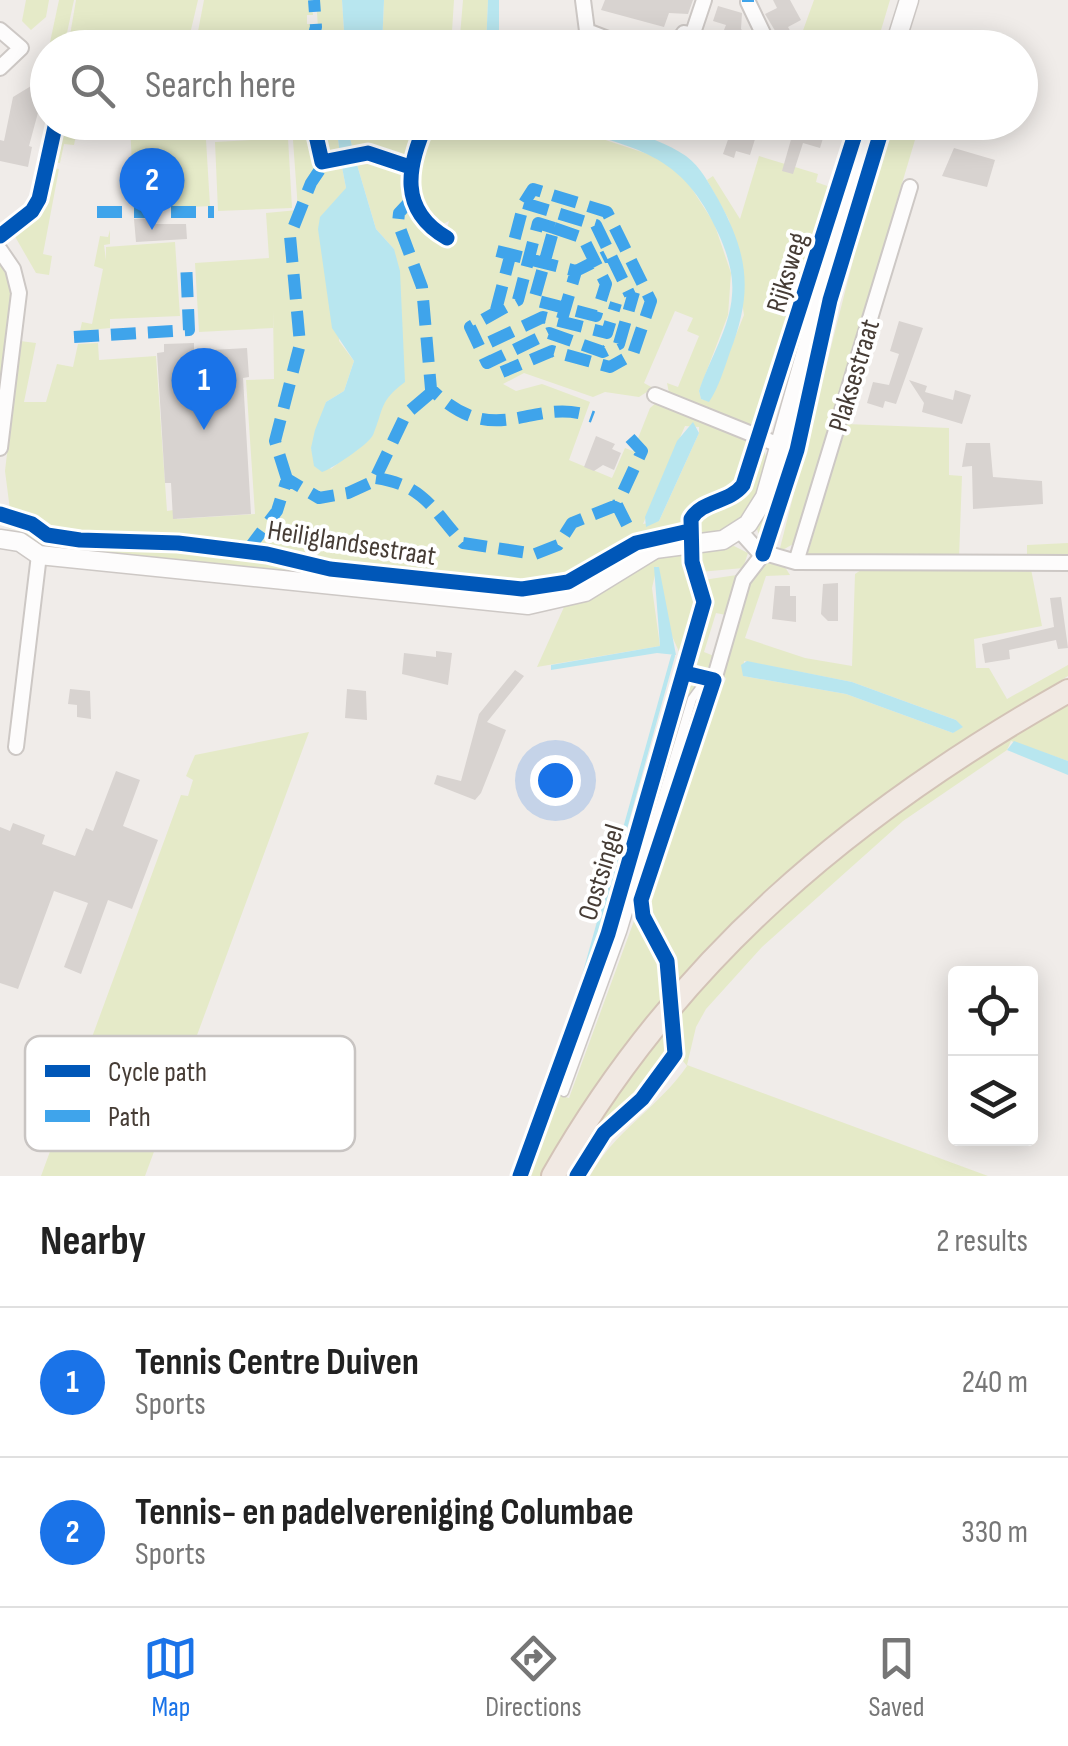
<!DOCTYPE html>
<style>
body{margin:0;font-family:"Sofia Sans Condensed",sans-serif;background:#f2f2f2;color:#222}
.controls{position:absolute;right:30px;bottom:30px;display:grid;overflow:hidden;border-radius:10px;box-shadow:0 5px 25px #0003}
.controls button{width:90px;height:90px;display:grid;place-items:center;padding:0;border:0;border-bottom:2px solid #e0e0e0;background:#fff;color:#222;font:50px sans-serif}
.you{position:absolute;left:555px;top:780px;width:35px;height:35px;margin:-25px;border:8px solid #fff;border-radius:50%;background:#1a73e8;box-shadow:0 0 0 15px #1a73e833}
.badge{display:grid;place-items:center;width:65px;height:65px;border-radius:50%;background:#1a73e8;color:#fff;font-size:32px;font-weight:700}
.pin{position:absolute;translate:-50% -82px;filter:drop-shadow(0 2px 5px #0008)}
.pin::after{content:'';position:absolute;top:52px;width:35px;height:30px;background:inherit;clip-path:polygon(0 0,100% 0,50% 100%)}
.list{margin:0;padding:0;list-style:none}
h2{display:flex;justify-content:space-between;align-items:center;height:130px;margin:0;padding:0 40px;font-size:42px}
h2 small{font-size:32px;font-weight:400;color:#767676}
.list li{display:grid;grid-template-columns:65px 1fr auto;gap:30px;align-items:center;box-sizing:border-box;height:150px;padding:0 40px;border-top:2px solid #e0e0e0}
.list b{display:block;font-size:38px;white-space:nowrap}
.list p{margin:0;font-size:32px;white-space:nowrap;color:#767676}
.list em{font-size:32px;font-style:normal;color:#767676}
.icon{flex:none;width:55px;height:55px;fill:none;stroke:currentColor;stroke-width:2;stroke-linecap:round;stroke-linejoin:round}
.map{position:relative;flex:none;width:1068px;height:1176px;overflow:hidden}
.search{position:absolute;background:#fff;box-shadow:0 5px 25px #0003;left:30px;right:30px;top:30px;height:110px;display:flex;align-items:center;gap:25px;box-sizing:border-box;padding:0 35px;border-radius:55px;color:#767676;font-size:38px}
.sheet{height:430px;background:#fff}
nav{display:flex;justify-content:space-around;align-items:center;box-sizing:border-box;height:140px;border-top:2px solid #e0e0e0;background:#fff;font-size:28px;color:#767676}
nav a{display:grid;justify-items:center;gap:5px}
nav .on{color:#1a73e8}
.map>svg:first-child{display:block}
</style>
<div class="map">
<svg width="1068" height="1176" viewBox="0 0 1068 1176">
<rect width="100%" height="100%" fill="#f0ece9"/>
<path fill="#e5eac8" fill-rule="evenodd" d="M26,0H49L46,17L31,30L22,21Z
M59,0H74L64,47H49Z
M76,0H198L187,47H68Z
M204,0H312L313,15H307V24H314L307,47H195Z
M316,0H342L345,47L312,48L318,27Z
M384,0H454L451,47L382,48Z
M463,0H488L486,47L459,48Z
M814,0H890L876,47H797Z
M58,123V122L110,123L109,131L78,125L74,145L64,144L60,163L50,162Z
M130,123H205L210,206L134,210Z
M207,123H310L324,166L341,162L346,188L339,341L354,361L344,391L326,402L311,449L331,469L372,436L378,410L390,393L394,249L376,229L355,158L374,156L404,169L413,214L442,247L449,221L439,226C397,204 419,154 435,123H554L660,158L683,175L714,223L731,273L728,315L699,391L701,399L709,401L744,315L729,220L707,180L713,176L740,219L759,156L818,174L816,182L833,188L756,429L669,393L667,383L678,387L699,336L687,331L693,318L675,311L644,383L653,388L639,397L605,392L593,397L524,373L503,384L516,391L542,384L590,402L569,460L612,478L625,448L633,451L650,408L657,402L755,440C749,456 745,480 732,491C714,506 688,498 685,528L644,535L555,580L509,585L179,538L116,540L64,535L10,510L5,471L20,341L36,343L24,402H46L57,364L73,367L78,344L98,343L99,360L156,356L167,511L174,510L177,519L255,514L246,380L274,379L273,310V328L199,332L195,263L269,258L266,213L298,210L292,126L207,129ZM685,426L699,427V433L659,521L643,524Z
M315,123H336L340,155L323,157Z
M354,123H423L406,163L366,149L353,151L349,133Z
M892,123H920L795,543L779,552L866,209Z
M288,138L292,208L218,211L215,142Z
M49,167L59,169L43,254L52,256L49,275L36,273L13,233L38,209Z
M110,230V244L104,245L106,260V247L175,242L180,316L110,319V328L80,331L82,322L92,324L103,269L94,266L100,236L108,237Z
M0,261C23,303 5,364 0,410Z
M846,424L949,428V475L962,476L959,558L807,556Z
M760,445C770,458 767,467 762,482C752,518 729,532 694,538L698,512L739,494Z
M785,450L794,453L764,546L756,527Z
M0,518L62,543L115,548L179,546L462,592L43,547L24,532L8,528Z
M1068,543V559H1027V545Z
M734,546L748,553L743,568L700,572L695,552Z
M687,554C694,597 713,610 680,654L668,627L657,566L652,588L660,646L537,667L564,607L652,557Z
M765,560L783,564L790,575L766,576L745,638L805,658L852,666L855,574L861,570L1031,569L1042,626L974,639L976,668H989L1007,699L1068,665V676L972,736L848,824L683,981H674C670,950 644,925 646,895L715,684L723,685L726,679L722,673L750,576ZM744,661L852,682L956,720L960,726L953,733L846,694L743,676Z
M737,575L726,615L716,613L704,652L714,656L705,674L690,670L706,604L703,580Z
M695,677L697,684L688,697L619,930L559,1095L569,1098L638,910L660,951L667,1000L545,1176H526L612,927L685,681Z
M699,694H707L639,889L696,700Z
M1068,702V761L1011,741L1007,750L903,821L762,947L706,1009L696,1027L687,1065L988,1176H590C614,1131 658,1108 687,1066L679,1056V1010L769,912L916,792Z
M309,732L145,1176H41L181,795L188,796L193,780L186,776L195,755Z
M670,1030C677,1079 628,1101 601,1133L591,1128L661,1031Z"/>
<path fill="#b8e6ef" d="M342,0H384L382,47H345Z
M488,0H499V47H486Z
M336,123H354L349,133L353,151L340,155Z
M554,123C597,122 649,131 686,156C701,167 709,184 718,199C749,256 753,292 730,352C724,369 719,387 709,402L701,399L699,391C709,360 730,328 732,295C734,274 727,253 719,235C682,150 634,149 554,123Z
M355,158L376,229L394,249L400,271L405,382C379,401 384,409 373,435C369,444 332,469 322,472L314,466L311,448L315,430L326,402L344,391L354,361L332,328L318,229L320,217L346,188L341,162Z
M693,422L699,433L659,521L646,527L645,517L677,441Z
M654,567H659L676,655L657,653L551,670V665L660,646Z
M747,661L852,682L956,720L963,727L953,733L846,694L743,676L741,665Z
M1014,741L1068,761V775L1007,750Z"/>
<g fill="none" stroke-linecap="round" stroke-linejoin="round">
<path stroke="#b8e6ef" stroke-width="4" d="M545,1087L580,990L673,656"/>
</g>
<path fill="#d8d3d0" d="M605,0H693L688,14L669,13L664,27L601,10Z
M773,0H790L801,20L788,27L794,38L783,44L765,14L777,8Z
M718,6L742,13L741,29L751,39L749,48H728L731,38L722,35L726,25L713,21Z
M529,31L546,37L543,48H524Z
M36,83L43,94L29,146L32,147L28,167L0,161V140L4,141L13,97Z
M806,122H828L820,148L803,143L793,174L782,171L792,136L801,139Z
M732,128L756,136L750,155L736,151L734,158L723,154Z
M954,148L995,160L987,187L942,176Z
M155,218L156,224H186L187,239L136,242L134,219Z
M899,321L923,328L896,404L885,401L883,408L867,403L873,382L889,385L899,354L890,351Z
M194,343V351L247,348L249,377L243,378L251,514L173,519L171,483H165L157,353L164,352V344Z
M909,380L927,386L925,392L953,400L955,390L971,395L962,424L922,412L924,403Z
M596,436L615,444L612,449L621,453L614,470L603,465L594,471L584,467Z
M966,443H990L993,477L1042,481L1043,504L973,509L972,466L962,467Z
M838,583V621H828L821,614L823,584Z
M775,586H790V596H796V622L772,619Z
M1061,597L1068,648L1058,649L1056,640L1009,650L1010,659L985,663L982,644L1054,627L1050,598Z
M436,651L452,653L448,685L402,674L404,653L436,657Z
M515,670L524,676L487,722L506,730L481,793L475,800L434,784L437,775L461,781L479,714Z
M70,689L90,691L91,719L77,717V705L68,704Z
M347,689L366,691L367,720L345,718Z
M116,771L140,780L123,826L158,840L132,909L108,900L81,974L64,967L88,903L54,891L18,989L0,983V827L10,831L13,823L45,835L42,844L75,856L86,828L93,831Z"/>
<g fill="none" stroke-linecap="round" stroke-linejoin="round">
<defs>
<path id="service" d="M564,1092L622,932L692,699L703,684L714,680"/>
<path id="minor" d="M583,0L587,31L631,48
M748,2L770,48
M0,30L21,48L0,68
M693,33L704,0
M673,48L684,33L698,37L703,48
M0,250L13,269L19,293L0,448
M655,395L779,445
M740,531L758,551L796,562L1068,563
M796,562L910,187
M714,680L743,580L763,554
M16,747L39,555"/>
<path id="tertiary" d="M894,48L909,0
M0,539L20,542L39,555L528,605L585,592L655,549L723,540L748,524L765,497L871,122"/>
<path id="primary" d="M553,1176C676,959 854,812 1068,691"/>
</defs>
<use href="#service" stroke="#cdc8c5" stroke-width="11"/>
<use href="#minor" stroke="#cdc8c5" stroke-width="18"/>
<use href="#tertiary" stroke="#cdc8c5" stroke-width="21"/>
<use href="#primary" stroke="#d3c3b6" stroke-width="26"/>
<use href="#service" stroke="#fdfcfc" stroke-width="8"/>
<use href="#minor" stroke="#fdfcfc" stroke-width="14"/>
<use href="#tertiary" stroke="#fdfcfc" stroke-width="18"/>
<use href="#primary" stroke="#f1e9e3" stroke-width="22"/>
<path stroke="#3fa4eb" stroke-width="12" stroke-dasharray="25 12" stroke-linecap="butt" d="M748,0V2
M310,48L316,27L314,0
M412,199L399,213L398,223L422,287L431,389C497,454 532,394 593,417
M524,203L596,225L630,295
M97,212H214
M554,228L538,223L518,300L470,327L487,363L549,333L603,352L619,344L634,292
M554,228L583,238L606,284L596,316L534,300Z
M497,251L576,271L606,256
M496,310L524,203L533,189L607,212L651,301L633,354L610,367L552,351L502,372
M562,319L576,271
M74,337L189,330L186,261
M490,342L543,317L607,333L616,303
M630,438L642,451L617,505L636,543
M376,478C425,485 434,512 463,543L535,554L558,545L572,523L617,505
M287,479L275,441L300,344L290,236L311,183L325,162
M247,551L277,511L287,479L319,498L348,493L374,481L406,414L433,391"/>
<defs>
<path id="cycleway" d="M313,122L322,162L368,153L410,167
M427,122C407,166 398,210 447,238
M0,236L32,211L39,199L56,122
M0,514L32,524L47,535L80,540L178,543L267,554L330,569L522,589L568,582L636,543L689,531
M763,554L797,450L830,300L884,122
M520,1176L608,934L704,602L692,562L691,519C702,500 729,503 743,485L859,122
M577,1176L604,1133L642,1099L675,1054L667,961L643,916L641,900L714,680L685,673"/>
</defs>
<use href="#cycleway" stroke="#fff" stroke-width="21"/>
<use href="#cycleway" stroke="#0057b8" stroke-width="15"/>
</g>
<g text-anchor="middle" stroke-width="8" stroke-linejoin="round" paint-order="stroke">
<g font-size="28" fill="#463c35" stroke="#fff">
<text transform="translate(786 272) rotate(-73)" y="10">Rijksweg</text>
<text transform="translate(853 375) rotate(-73)" y="10">Plaksestraat</text>
<text transform="translate(352 542) rotate(9)" y="10">Heiliglandsestraat</text>
<text transform="translate(600 872) rotate(-73)" y="10">Oostsingel</text>
</g>
</g>
<rect x="25" y="1036" width="330" height="115" rx="15" fill="#fff" stroke="#c8c4c2" stroke-width="2.5"/>
<rect x="45" y="1065" width="45" height="12" fill="#0057b8"/>
<rect x="45" y="1110" width="45" height="12" fill="#3fa4eb"/>
<g font-size="28" fill="#463c35">
<text x="108" y="1081">Cycle path</text>
<text x="108" y="1126">Path</text>
</g>
</svg>
<div class="controls">
<button><svg class="icon" aria-label="locate" viewBox="0 0 24 24"><circle cx="12" cy="12" r="6"/><path d="M12 2v4M12 18v4M2 12h4M18 12h4"/></svg></button>
<button><svg class="icon" aria-label="layers" viewBox="0 0 24 24"><path d="M12 4l9 5-9 5-9-5zM3 14l9 5 9-5"/></svg></button>
</div>
<div class="you"></div>
<div class="pin badge" style="left:204px;top:430px">1</div>
<div class="pin badge" style="left:152px;top:230px">2</div>
<div class="search"><svg class="icon" aria-label="search" viewBox="0 0 24 24"><circle cx="10" cy="10" r="6"/><path d="M15 15l6 6"/></svg>Search here</div>
</div>
<section class="sheet">
<h2>Nearby<small>2 results</small></h2>
<ul class="list">
<li><span class="badge">1</span><div><b>Tennis Centre Duiven</b><p>Sports</p></div><em>240 m</em></li>
<li><span class="badge">2</span><div><b>Tennis- en padelvereniging Columbae</b><p>Sports</p></div><em>330 m</em></li>
</ul>
</section>
<nav>
<a class="on"><svg class="icon" aria-label="map" viewBox="0 0 24 24"><path d="M3 6l6-2 6 2 6-2v14l-6 2-6-2-6 2zM9 4v14M15 6v14"/></svg>Map</a>
<a><svg class="icon" aria-label="directions" viewBox="0 0 24 24"><path d="M12 3l9 9-9 9-9-9zM9 14v-3h6M13 9l2 2-2 2"/></svg>Directions</a>
<a><svg class="icon" aria-label="saved" viewBox="0 0 24 24"><path d="M7 4h10v16l-5-4-5 4z"/></svg>Saved</a>
</nav>
